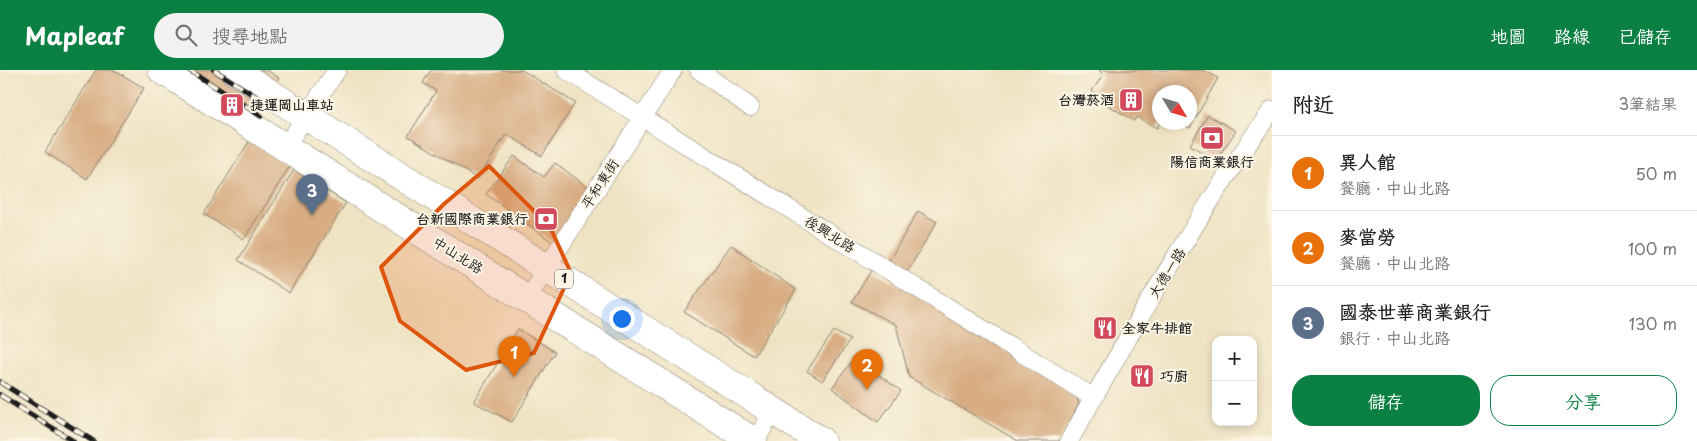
<!DOCTYPE html>
<html lang="zh-TW">
<meta charset="utf-8">
<style>
body{margin:0;font-family:"Playpen Sans","LXGW WenKai TC",sans-serif;background:#f2f2f2;color:#222}
.controls{position:absolute;right:15px;bottom:15px;display:grid;overflow:hidden;border-radius:10px;box-shadow:0 2px 8px #0003}
.controls button{width:45px;height:45px;display:grid;place-items:center;padding:0;border:0;border-bottom:1px solid #e0e0e0;background:#fff;color:#222;font:25px sans-serif}
.compass{position:absolute;left:1152px;top:15px;width:45px;height:45px;border-radius:50%;background:#fff;box-shadow:0 2px 8px #0003;rotate:128deg}
.you{position:absolute;left:621px;top:248px;width:18px;height:18px;margin:-12px;border:4px solid #fff;border-radius:50%;background:#1a73e8;box-shadow:0 0 0 8px #1a73e833}
.badge{display:grid;place-items:center;width:32px;height:32px;border-radius:50%;background:#0b8043;color:#fff;font-size:16px;font-weight:700}
.pin{position:absolute;translate:-50% -41px;filter:drop-shadow(0 1px 2px #0008)}
.pin::after{content:'';position:absolute;top:26px;width:18px;height:15px;background:inherit;clip-path:polygon(0 0,100% 0,50% 100%)}
.list{margin:0;padding:0;list-style:none}
h2{display:flex;justify-content:space-between;align-items:center;height:65px;margin:0;padding:0 20px;font-size:21px}
h2 small{font-size:16px;font-weight:400;color:#767676}
.list li{display:grid;grid-template-columns:32px 1fr auto;gap:15px;align-items:center;box-sizing:border-box;height:75px;padding:0 20px;border-top:1px solid #e0e0e0}
.list b{display:block;font-size:19px;white-space:nowrap}
.list p{margin:0;font-size:16px;white-space:nowrap;color:#767676}
.list em{font-size:16px;font-style:normal;color:#767676}
.actions{display:flex;gap:10px;padding:15px 20px}
.actions a{flex:1;padding:11px 0;border:1px solid #0b8043;border-radius:20px;text-align:center;font-size:18px;color:#0b8043}
.actions .main{background:#0b8043;color:#fff}
.icon{flex:none;width:28px;height:28px;fill:none;stroke:currentColor;stroke-width:2;stroke-linecap:round;stroke-linejoin:round}
.map{position:relative;flex:none;width:1272px;height:371px;overflow:hidden}
header{display:flex;align-items:center;gap:30px;box-sizing:border-box;height:70px;padding:0 25px;background:#0b8043;color:#fff}
header strong{font-size:24px}
nav{display:flex;gap:28px;margin-inline-start:auto;font-size:18px}
.search{width:350px;height:45px;background:#f2f2f2;display:flex;align-items:center;gap:12px;box-sizing:border-box;padding:0 18px;border-radius:28px;color:#767676;font-size:19px}
main{display:flex}
aside{flex:1;background:#fff}
.map>svg:first-child{display:block}
</style>
<header>
<strong>Mapleaf</strong>
<div class="search"><svg class="icon" aria-label="search" viewBox="0 0 24 24"><circle cx="10" cy="10" r="6"/><path d="M15 15l6 6"/></svg>搜尋地點</div>
<nav><a>地圖</a><a>路線</a><a>已儲存</a></nav>
</header>
<main>
<div class="map">
<svg width="1272" height="371" viewBox="0 0 1272 371">
<rect width="100%" height="100%" fill="#fcf5e5"/>
<filter id="ink" filterUnits="userSpaceOnUse"><feTurbulence type="fractalNoise" baseFrequency=".02" numOctaves="2"/><feDisplacementMap in="SourceGraphic" scale="10" xChannelSelector="R" yChannelSelector="G"/><feConvolveMatrix kernelMatrix="1 2 1 2 8 2 1 2 1" color-interpolation-filters="sRGB"/></filter>
<filter id="wash" filterUnits="userSpaceOnUse"><feTurbulence type="fractalNoise" baseFrequency=".0096" numOctaves="4" result="noise"/><feDisplacementMap in="SourceGraphic" scale="20" xChannelSelector="R" yChannelSelector="G"/><feGaussianBlur stdDeviation="1.12" result="paint"/><feColorMatrix in="noise" values="0 0 0 0 0 0 0 0 0 0 0 0 0 0 0 0 0 1.4 0 .05"/><feComposite in="paint" operator="in"/></filter>
<g filter="url(#wash)">
<rect width="100%" height="100%" fill="#efe3c3"/>
<g id="blocks">
<path fill="#d8ad84" d="M96,0H114L144,18L87,109L45,82Z
M149,0H267L279,8L244,62Z
M431,0H522L575,33L542,86L506,64L478,109L408,66L436,21L423,13Z
M1099,0H1203L1218,8L1190,58L1177,52H1190V22H1160V52L1157,58L1136,47L1134,51L1103,32L1102,27L1092,21L1103,5Z
M1208,45L1236,61L1216,90L1190,75Z
M250,70L290,96L244,169L204,144Z
M514,86L544,107L555,93L592,120L554,173L486,124Z
M294,100L346,133L289,223L238,190Z
M918,141L937,152L905,205L887,194Z
M731,175L796,220L754,286L684,242Z
M872,199L1075,323L1079,334L1059,371H1018L909,307L896,255L852,232Z
M518,259L555,282L512,352L474,332Z
M834,261L850,270L822,311L807,301Z
M855,287L901,321L878,352L832,318Z"/>
</g>
</g>
<g filter="url(#ink)">
<use href="#blocks" fill-opacity="0" stroke="#868070" stroke-width="1"/>
<g fill="none" stroke-linecap="round" stroke-linejoin="round">
<defs>
<path id="street" d="M566,0L1094,328
M699,0L750,37
M285,77L337,0
M527,228L673,0
M755,371L774,340
M1069,371C1133,259 1196,145 1272,40"/>
<path id="primary" d="M162,0L753,371
M233,0L821,371"/>
</defs>
<use href="#street" stroke="#868070" stroke-width="19"/>
<use href="#primary" stroke="#868070" stroke-width="29"/>
<use href="#street" stroke="#fff" stroke-width="18"/>
<use href="#primary" stroke="#fff" stroke-width="28"/>
<defs>
<path id="rail" d="M189,0L261,46
M214,0L268,34
M0,312L93,371
M0,325L73,371"/>
</defs>
<use href="#rail" stroke="#1c1c1c" stroke-width="5.5"/>
<use href="#rail" stroke="#fcf5e5" stroke-width="4" stroke-dasharray="11" stroke-linecap="butt"/>
</g>
</g>
<path fill="#de560d" fill-opacity="0.2" stroke="#de560d" stroke-width="4" stroke-linejoin="round" d="M489,96L550,157L571,203L534,283L466,300L400,251L381,197L444,134Z"/>
<defs>
<symbol id="building-square" viewBox="-11 -11 22 22"><rect x="-9" y="-9" width="18" height="18" rx="4" fill="#d1495b" stroke="#fcf5e5"/><path d="M-4-6H4V6H1V3H-1V6H-4ZM-2.5-4.3h1.7v1.8h-1.7ZM.8-4.3h1.7v1.8H.8ZM-2.5-1h1.7V.8h-1.7ZM.8-1h1.7V.8H.8Z" fill="#fff"/></symbol>
<symbol id="bank-square" viewBox="-11 -11 22 22"><rect x="-9" y="-9" width="18" height="18" rx="4" fill="#d1495b" stroke="#fcf5e5"/><path d="M-6-4H6V4H-6ZM0-2.3a2.3 2.3 0 1 0 0 4.6a2.3 2.3 0 1 0 0-4.6Z" fill="#fff"/></symbol>
<symbol id="restaurant-square" viewBox="-11 -11 22 22"><rect x="-9" y="-9" width="18" height="18" rx="4" fill="#d1495b" stroke="#fcf5e5"/><path d="M-5-6h1v4h1v-4h1v4h1v-4h1v5L-1.5 .5V6h-2V.5L-5-1ZM5-6V6H3V1.5H1.5Q1.5-4 5-6Z" fill="#fff"/></symbol>
</defs>
<g fill-rule="evenodd">
<use href="#building-square" x="1117" y="16" width="28" height="28"/>
<use href="#building-square" x="218" y="21" width="28" height="28"/>
<use href="#bank-square" x="1198" y="54" width="28" height="28"/>
<use href="#bank-square" x="532" y="135" width="28" height="28"/>
<use href="#restaurant-square" x="1091" y="244" width="28" height="28"/>
<use href="#restaurant-square" x="1128" y="292" width="28" height="28"/>
</g>
<g text-anchor="middle" stroke-width="4" stroke-linejoin="round" paint-order="stroke">
<rect fill="#fcf5e5" stroke="#5f5d58" stroke-width="1" x="555" y="199.5" width="18" height="19" rx="4"/>
<g font-size="12" font-weight="bold" fill="#1c1c1c">
<text x="564" y="213">1</text>
</g>
<g font-size="14" font-weight="bold" fill="#1c1c1c" stroke="#fcf5e5" text-anchor="start">
<text x="1114" y="35" text-anchor="end">台灣菸酒</text>
<text x="250" y="40">捷運岡山車站</text>
<text x="1212" y="97" text-anchor="middle">陽信商業銀行</text>
<text x="528" y="154" text-anchor="end">台新國際商業銀行</text>
<text x="1122" y="263">全家牛排館</text>
<text x="1160" y="311">巧廚</text>
</g>
<g font-size="14" fill="#1c1c1c" stroke="#fcf5e5">
<text transform="translate(600 114) rotate(-57)" y="5">平和東街</text>
<text transform="translate(830 164) rotate(32)" y="5">後興北路</text>
<text transform="translate(458 185) rotate(32)" y="5">中山北路</text>
<text transform="translate(1167 203) rotate(-58)" y="5">大德一路</text>
</g>
</g>
</svg>
<div class="controls">
<button>+</button>
<button>−</button>
</div>
<svg class="compass" viewBox="-18 -18 36 36"><path d="M0-13l5 13h-10z" fill="#e53935"/><path d="M0 13l5-13h-10z" fill="#767676"/></svg>
<div class="you"></div>
<div class="pin badge" style="left:514px;top:307px;background:#e8710a">1</div>
<div class="pin badge" style="left:867px;top:320px;background:#e8710a">2</div>
<div class="pin badge" style="left:312px;top:145px;background:#5c6f8a">3</div>
</div>
<aside>
<h2>附近<small>3筆結果</small></h2>
<ul class="list">
<li><span class="badge" style="background:#e8710a">1</span><div><b>異人館</b><p>餐廳 · 中山北路</p></div><em>50 m</em></li>
<li><span class="badge" style="background:#e8710a">2</span><div><b>麥當勞</b><p>餐廳 · 中山北路</p></div><em>100 m</em></li>
<li><span class="badge" style="background:#5c6f8a">3</span><div><b>國泰世華商業銀行</b><p>銀行 · 中山北路</p></div><em>130 m</em></li>
</ul>
<div class="actions"><a class="main">儲存</a><a>分享</a></div>
</aside>
</main>
